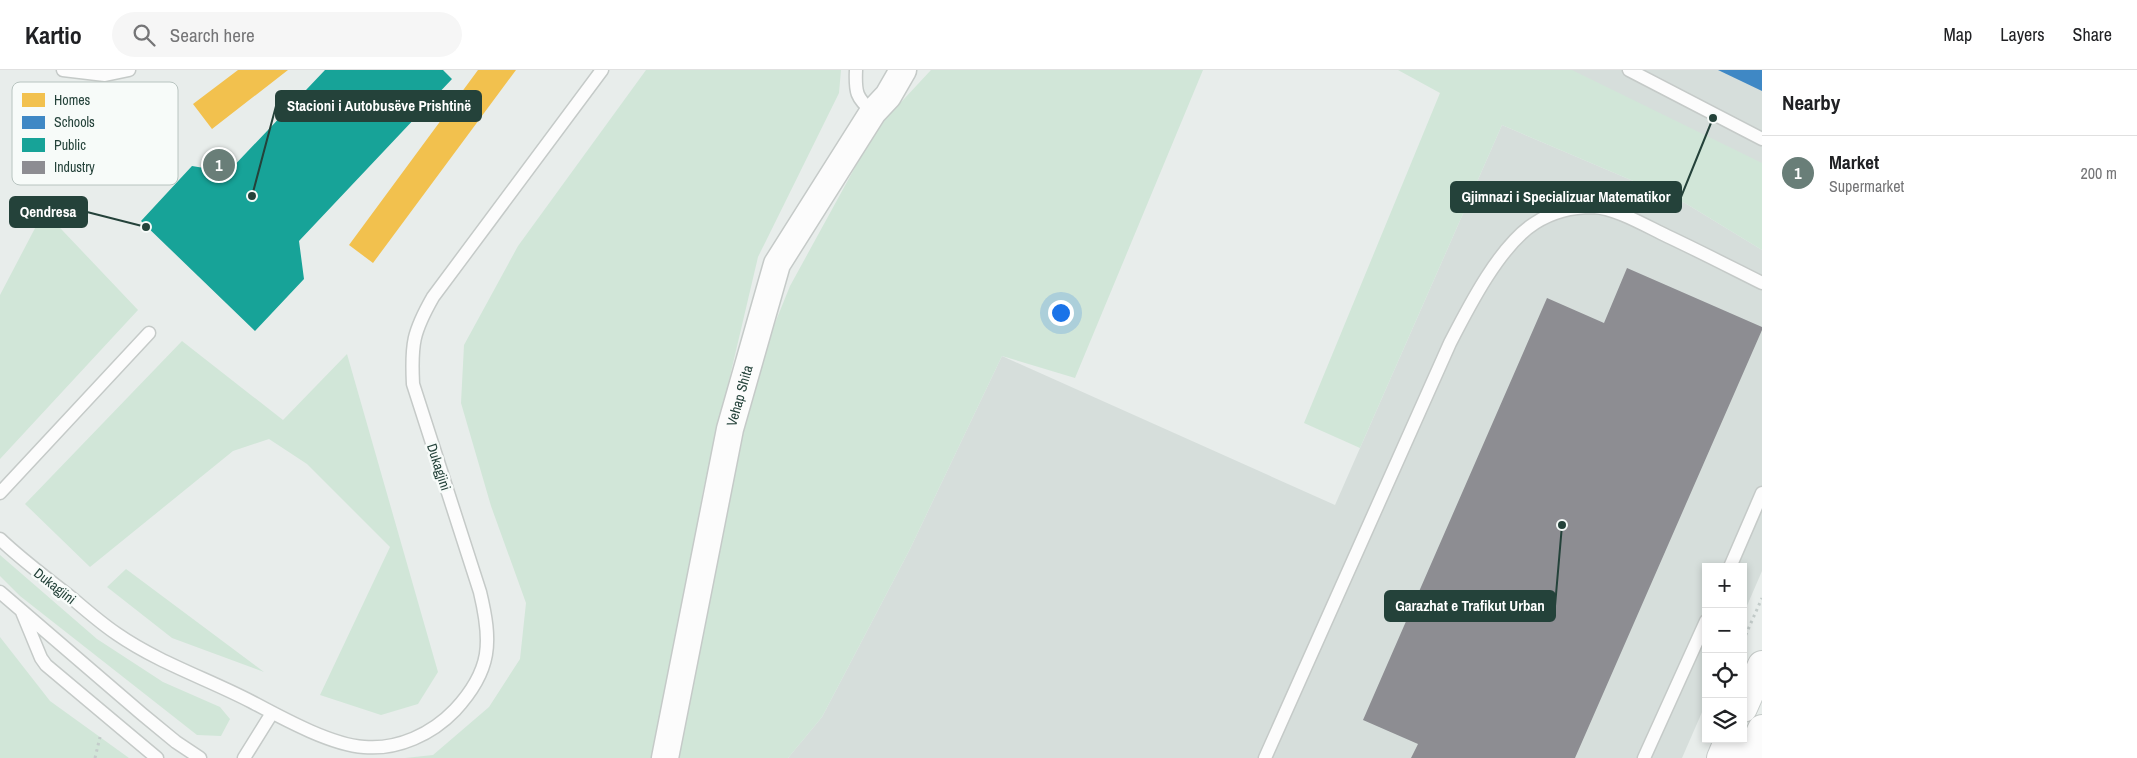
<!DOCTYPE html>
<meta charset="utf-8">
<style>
body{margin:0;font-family:"Archivo Narrow",sans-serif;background:#f6f6f6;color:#202124}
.controls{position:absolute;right:15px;bottom:15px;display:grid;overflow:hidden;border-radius:0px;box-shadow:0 2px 8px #0003}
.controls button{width:45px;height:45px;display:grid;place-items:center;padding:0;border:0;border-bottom:1px solid #e0e0e0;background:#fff;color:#202124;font:25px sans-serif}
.you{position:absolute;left:1060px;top:242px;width:18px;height:18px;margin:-12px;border:4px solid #fff;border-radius:50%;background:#1a73e8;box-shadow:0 0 0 8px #1a73e833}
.badge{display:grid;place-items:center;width:32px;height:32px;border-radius:50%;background:#697e78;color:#fff;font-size:16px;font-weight:700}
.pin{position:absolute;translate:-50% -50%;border:2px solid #fff;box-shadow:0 1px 5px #0006}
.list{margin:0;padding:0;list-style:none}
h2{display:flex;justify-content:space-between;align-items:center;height:65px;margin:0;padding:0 20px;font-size:21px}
h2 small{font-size:16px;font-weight:400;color:#757577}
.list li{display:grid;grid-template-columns:32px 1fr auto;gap:15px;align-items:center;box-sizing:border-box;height:75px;padding:0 20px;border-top:1px solid #e0e0e0}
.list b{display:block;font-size:19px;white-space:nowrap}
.list p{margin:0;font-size:16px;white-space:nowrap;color:#757577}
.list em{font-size:16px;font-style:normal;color:#757577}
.icon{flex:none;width:28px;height:28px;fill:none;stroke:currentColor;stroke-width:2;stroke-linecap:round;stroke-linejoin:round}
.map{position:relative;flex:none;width:1762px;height:688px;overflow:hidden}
header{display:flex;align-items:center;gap:30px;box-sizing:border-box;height:70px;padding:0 25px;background:#fff;border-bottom:1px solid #e0e0e0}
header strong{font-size:24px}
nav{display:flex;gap:28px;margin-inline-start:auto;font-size:18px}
.search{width:350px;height:45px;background:#f6f6f6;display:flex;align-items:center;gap:12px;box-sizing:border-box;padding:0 18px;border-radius:28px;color:#757577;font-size:19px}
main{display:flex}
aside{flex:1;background:#fff}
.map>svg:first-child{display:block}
</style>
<header>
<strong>Kartio</strong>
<div class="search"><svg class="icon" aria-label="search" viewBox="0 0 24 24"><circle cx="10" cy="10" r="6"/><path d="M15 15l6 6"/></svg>Search here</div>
<nav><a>Map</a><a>Layers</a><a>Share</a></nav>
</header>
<main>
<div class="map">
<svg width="1762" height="688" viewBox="0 0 1762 688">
<rect width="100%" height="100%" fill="#e8edeb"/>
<path fill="#d6dedb" d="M1567,0H1762V97Z
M1502,55L1685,133L1762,180V501L1743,545V497H1706V633L1682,688H788L822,647L910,479L1002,286L1335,435Z"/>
<path fill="#d1e6d8" d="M646,0H841L839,23L758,187L703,421L656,688H405L433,685L489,637L520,589L526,533L491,436L461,333L464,275L518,176Z
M931,0H1203L1075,308L1002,286L910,479L822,647L788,688H674L758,295L790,216L876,59Z
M1398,0H1572L1762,93V180L1685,133L1502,55L1360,378L1304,353L1440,23Z
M44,141L138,240L0,389V225Z
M182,271L283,350L347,284L438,602L418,634L381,645L320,625L390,477L307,394L269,369L233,381L90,497L25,434Z
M0,485L97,569L163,612L220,637L230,649L221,666L197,665L20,526L0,506Z
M126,499L264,602L172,568L107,517Z
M0,567L50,631L129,688H0Z"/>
<path fill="#f2c14e" d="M238,0H288L212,59L193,34Z
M478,0H516L373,193L349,175Z"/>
<path fill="#3f88c5" d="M1718,0H1762V21Z"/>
<path fill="#17a398" d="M325,0H443L452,9L299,171L304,209L255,261L141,151L192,96L228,102Z"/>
<path fill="#8d8d92" d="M1627,198L1762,257V260L1575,688H1411L1418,674L1363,650L1547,228L1604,253Z"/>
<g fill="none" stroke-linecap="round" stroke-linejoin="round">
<defs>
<path id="service" d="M63,0L105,5L129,0
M856,0C855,22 856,28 873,42
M1629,0L1762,69
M0,423L149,263
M0,469C23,491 48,509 73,529C87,541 102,554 117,564C159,593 208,609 252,632C282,648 331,675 364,677C398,680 432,664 455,640C492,600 492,572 480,522L413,314C411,274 413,262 433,227L602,0
M1730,497L1762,423
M0,522L142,644L176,672L200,688
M22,542L41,588L46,595L157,688
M244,688L272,643
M1265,688L1450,273C1469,236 1500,175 1535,153C1552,142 1573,137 1593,137C1616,138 1646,156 1667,166C1699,181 1730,197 1762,213
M1644,688L1706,551"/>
<g id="minor">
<path id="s1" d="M665,688L730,359L777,194L873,42L888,26L903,0"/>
</g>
<path id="tertiary" d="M1743,638L1762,595
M1721,688L1729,669
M1749,688L1762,659"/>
</defs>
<use href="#service" stroke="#c5cac8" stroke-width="15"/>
<use href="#minor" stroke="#c5cac8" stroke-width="29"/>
<use href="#tertiary" stroke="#c5cac8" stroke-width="30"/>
<path stroke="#c3ccca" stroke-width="3" stroke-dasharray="2.5 4" stroke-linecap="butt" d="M1743,571L1762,528
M95,688L100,667"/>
<use href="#service" stroke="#fcfcfc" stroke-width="12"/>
<use href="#minor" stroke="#fcfcfc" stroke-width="26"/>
<use href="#tertiary" stroke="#fcfcfc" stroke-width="28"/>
</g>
<g text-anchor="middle" stroke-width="5" stroke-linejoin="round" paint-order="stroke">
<g font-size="14" fill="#24423a" stroke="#f7fbf9">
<text dy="5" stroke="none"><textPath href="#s1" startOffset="370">Vehap Shita</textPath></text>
<text transform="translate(439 397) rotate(72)" y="5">Dukagjini</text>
<text transform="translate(55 516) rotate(38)" y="5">Dukagjini</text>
</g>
</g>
<rect x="12" y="12" width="166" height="103" rx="8" fill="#f7fbf9" stroke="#b8c4c0" stroke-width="1"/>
<rect x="22" y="23" width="23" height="14" fill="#f2c14e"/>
<rect x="22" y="46" width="23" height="13" fill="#3f88c5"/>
<rect x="22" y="68" width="23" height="14" fill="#17a398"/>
<rect x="22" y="91" width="23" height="13" fill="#8d8d92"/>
<g font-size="14" fill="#24423a">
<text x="54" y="35">Homes</text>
<text x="54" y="57">Schools</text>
<text x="54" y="80">Public</text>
<text x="54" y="102">Industry</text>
</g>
<path fill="none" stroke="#24423a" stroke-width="2" d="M252 126L276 36M1713 48L1681 127M146 157L87 142M1562 455L1555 536"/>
<g fill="#24423a" stroke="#f7fbf9" stroke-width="2">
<circle cx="252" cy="126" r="5"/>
<circle cx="1713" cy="48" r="5"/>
<circle cx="146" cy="157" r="5"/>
<circle cx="1562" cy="455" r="5"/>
</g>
<g fill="#24423a" stroke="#24423a" stroke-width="2">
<rect x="276" y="21" width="205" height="30" rx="5"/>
<rect x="1451" y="112" width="230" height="30" rx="5"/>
<rect x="10" y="127" width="77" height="30" rx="5"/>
<rect x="1385" y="521" width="170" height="30" rx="5"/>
</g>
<g font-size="15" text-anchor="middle" font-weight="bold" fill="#fff">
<text x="379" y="41">Stacioni i Autobusëve Prishtinë</text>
<text x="1566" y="132">Gjimnazi i Specializuar Matematikor</text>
<text x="48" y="147">Qendresa</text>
<text x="1470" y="541">Garazhat e Trafikut Urban</text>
</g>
</svg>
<div class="controls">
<button>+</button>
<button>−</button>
<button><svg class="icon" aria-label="locate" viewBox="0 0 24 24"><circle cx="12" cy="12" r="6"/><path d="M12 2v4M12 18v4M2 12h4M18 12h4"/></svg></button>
<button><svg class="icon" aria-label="layers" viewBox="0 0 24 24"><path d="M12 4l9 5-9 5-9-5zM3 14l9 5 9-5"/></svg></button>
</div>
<div class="you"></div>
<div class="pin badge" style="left:219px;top:95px">1</div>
</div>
<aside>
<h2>Nearby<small></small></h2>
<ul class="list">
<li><span class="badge">1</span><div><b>Market</b><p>Supermarket</p></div><em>200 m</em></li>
</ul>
</aside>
</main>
